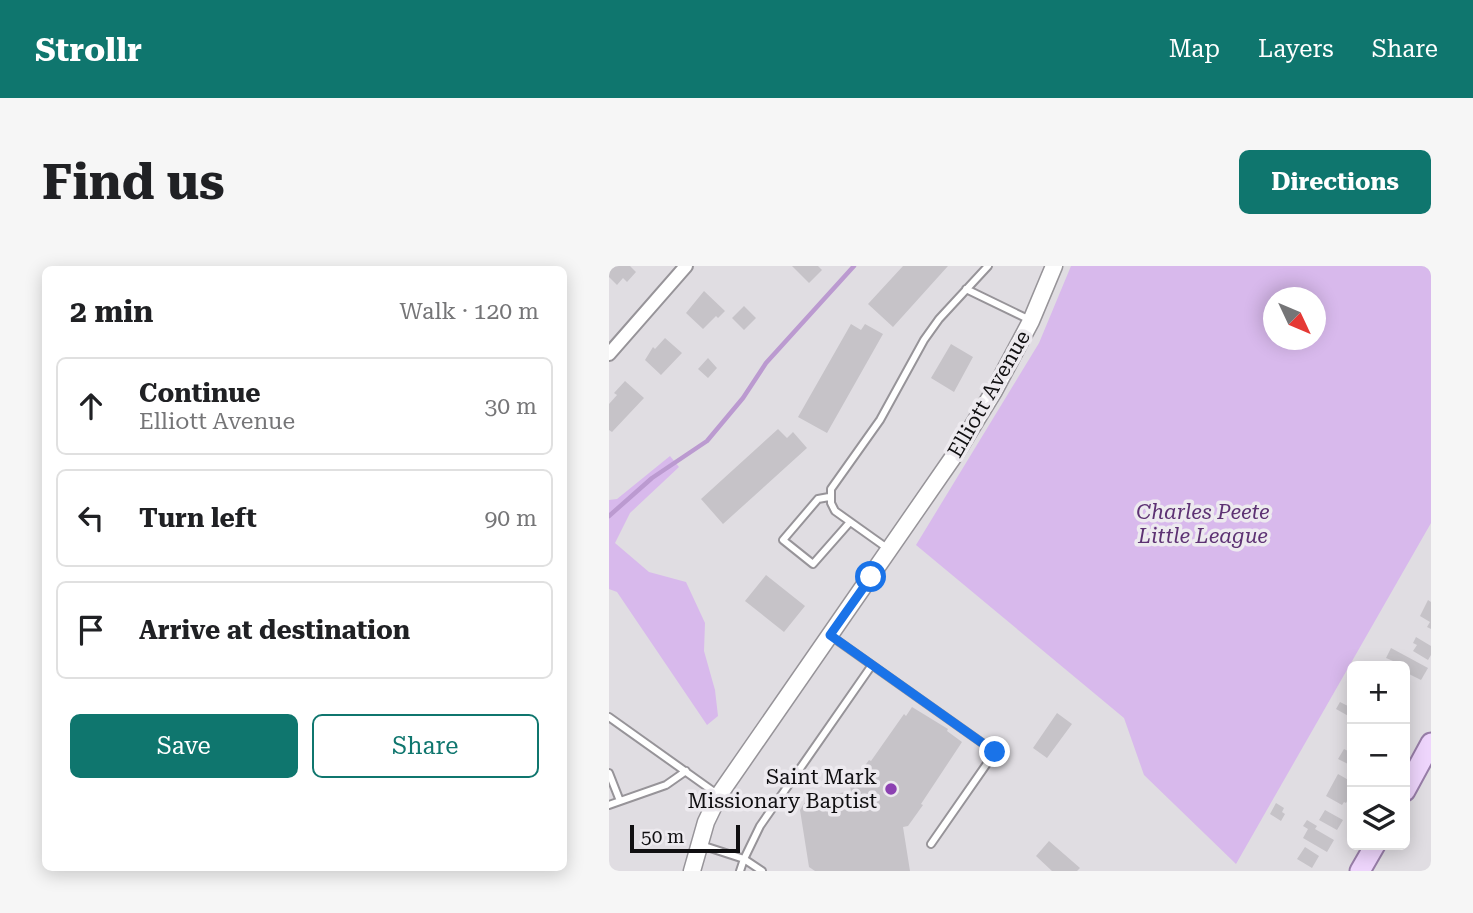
<!DOCTYPE html>
<meta charset="utf-8">
<style>
body{margin:0;font-family:"Roboto Serif",serif;background:#f6f6f6;color:#202124}
.controls{position:absolute;right:21px;bottom:21px;display:grid;overflow:hidden;border-radius:10px;box-shadow:0 4px 18px #0003}
.controls button{width:63px;height:63px;display:grid;place-items:center;padding:0;border:0;border-bottom:2px solid #e0e0e0;background:#fff;color:#202124;font:35px sans-serif}
.compass{position:absolute;left:654px;top:21px;width:63px;height:63px;border-radius:50%;background:#fff;box-shadow:0 4px 18px #0003;rotate:134deg}
.scale{position:absolute;left:21px;bottom:18px;width:110px;box-sizing:border-box;padding-left:7px;border:4px solid #100f11;border-top:0;font-size:19px;line-height:24px;white-space:nowrap;color:#100f11;-webkit-text-stroke:5px #edeaef;paint-order:stroke}
.stop{position:absolute;width:21px;height:21px;margin:-16px;border:5px solid #1a73e8;border-radius:50%;background:#fff}
.stop.end{background:#1a73e8;border-color:#fff;box-shadow:0 2px 7px #0008}
.list{margin:0;padding:0;list-style:none}
h2{display:flex;justify-content:space-between;align-items:center;height:91px;margin:0;padding:0 28px;font-size:30px}
h2 small{font-size:23px;font-weight:400;color:#757577}
.list li{display:grid;grid-template-columns:46px 1fr auto;gap:21px;align-items:center;box-sizing:border-box;height:98px;margin:0 14px 14px;padding:0 14px;border:2px solid #e0e0e0;border-radius:10px}
.list b{display:block;font-size:26px;white-space:nowrap}
.list p{margin:0;font-size:23px;white-space:nowrap;color:#757577}
.list em{font-size:23px;font-style:normal;color:#757577}
.actions{display:flex;gap:14px;padding:21px 28px}
.actions a{flex:1;padding:16px 0;border:2px solid #0f766e;border-radius:10px;text-align:center;font-size:24px;color:#0f766e}
.actions .main{background:#0f766e;color:#fff}
.icon{flex:none;width:38px;height:38px;fill:none;stroke:currentColor;stroke-width:2;stroke-linecap:round;stroke-linejoin:round}
.map{position:relative;flex:none;width:822px;height:605px;overflow:hidden;border-radius:10px}
header{display:flex;align-items:center;gap:42px;box-sizing:border-box;height:98px;padding:0 35px;background:#0f766e;color:#fff}
header strong{font-size:33px}
nav{display:flex;gap:38px;margin-inline-start:auto;font-size:24px}
.intro{display:flex;align-items:center;justify-content:space-between;box-sizing:border-box;height:168px;padding:0 42px}
h1{margin:0;font-size:49px}
.button{padding:18px 32px;border-radius:10px;background:#0f766e;color:#fff;font-size:24px;font-weight:700}
main{display:flex;gap:42px;padding:0 42px}
aside{flex:1;background:#fff;border-radius:10px;box-shadow:0 4px 18px #0003}
.map>svg:first-child{display:block}
</style>
<header>
<strong>Strollr</strong>
<nav><a>Map</a><a>Layers</a><a>Share</a></nav>
</header>
<div class="intro"><h1>Find us</h1><a class="button">Directions</a></div>
<main>
<aside>
<h2>2 min<small>Walk · 120 m</small></h2>
<ul class="list">
<li><svg class="icon" aria-label="ahead" viewBox="0 0 24 24"><path d="M12 20V5M6 11l6-6 6 6"/></svg><div><b>Continue</b><p>Elliott Avenue</p></div><em>30 m</em></li>
<li><svg class="icon" aria-label="left" viewBox="0 0 24 24"><path d="M17 20v-9H6M10 6l-5 5 5 5"/></svg><div><b>Turn left</b></div><em>90 m</em></li>
<li><svg class="icon" aria-label="arrive" viewBox="0 0 24 24"><path d="M6 21V4h12l-3 4 3 4H6"/></svg><div><b>Arrive at destination</b></div></li>
</ul>
<div class="actions"><a class="main">Save</a><a>Share</a></div>
</aside>
<div class="map">
<svg width="822" height="605" viewBox="0 0 822 605">
<rect width="100%" height="100%" fill="#e0dde2"/>
<path fill="#d8b9ec" fill-rule="evenodd" d="M462,0H822V257L627,598L535,509L515,452L307,279L430,77ZM664,32H706V74H664Z
M61,190L70,201L21,247L6,277L40,306L77,316L96,357L95,385L106,424L109,450L98,459L8,326L0,323V234L8,233Z"/>
<g fill="none" stroke-linecap="round" stroke-linejoin="round">
<path stroke="#bb9ad0" stroke-width="4.5" d="M0,250L43,212L98,175L134,132L157,97L245,0"/>
</g>
<path fill="#c6c3c8" d="M0,0H21L27,6L18,16L14,12L8,19L0,11Z
M183,0H209L213,4L200,17Z
M294,0H339L284,61L259,38Z
M95,25L116,45L109,52L107,50L94,63L77,47Z
M135,40L147,52L135,64L123,52Z
M242,58L252,64L256,58L274,68L218,167L189,151Z
M56,72L73,87L52,109L36,94L44,81L46,83Z
M342,78L364,91L345,126L322,112Z
M99,92L108,102L99,112L89,103Z
M16,115L35,132L3,166L0,164V138L8,129L5,127Z
M169,163L178,172L184,166L198,182L114,258L92,233Z
M157,309L196,340L175,366L136,335Z
M819,334L822,336V363L818,361L821,356L811,350Z
M807,371L822,380V389L819,394L804,385L808,379L804,377Z
M782,382L819,402L812,414L796,406V400L777,392Z
M731,436L743,442V452L727,443Z
M303,441L339,463L338,465L353,476L312,538L314,539L299,560L294,561L301,605H206L200,601L191,544L198,533L242,525L241,520L260,494L262,495L295,448L297,450Z
M448,447L463,458L438,492L424,482Z
M735,483L743,487V500L729,493Z
M729,508L743,516V526L737,537L735,536L733,539L717,530Z
M667,537L675,542L673,546L676,548L672,555L661,548Z
M716,544L734,554L728,564L710,554Z
M698,554L708,560L706,563L725,574L718,586L694,572L699,563L694,560Z
M440,575L471,602L468,605H443L427,590Z
M696,581L710,590L703,602L688,593Z"/>
<g fill="none" stroke-linecap="round" stroke-linejoin="round">
<defs>
<path id="service" d="M357,23L421,54
M220,231L209,233L174,274L204,298L241,256
M278,282L226,245L222,237V223L271,154L315,74L330,53L379,0
M222,370L386,486L322,578
M0,451L108,528
M0,507L11,535
M0,539L57,519L77,505
M92,579L135,593L151,560L263,399
M131,605L135,593L153,605"/>
<path id="minor" d="M0,88L77,0"/>
<path id="tertiary" d="M83,605L97,556L110,529L347,187L385,125L422,55L445,0"/>
<path id="primary" d="M796,525L822,477
M751,605L766,579"/>
</defs>
<use href="#service" stroke="#979499" stroke-width="10"/>
<use href="#minor" stroke="#979499" stroke-width="16"/>
<use href="#tertiary" stroke="#979499" stroke-width="19"/>
<use href="#primary" stroke="#987ea8" stroke-width="23"/>
<use href="#service" stroke="#fff" stroke-width="6"/>
<use href="#minor" stroke="#fff" stroke-width="12"/>
<use href="#tertiary" stroke="#fff" stroke-width="16"/>
<use href="#primary" stroke="#eed5fc" stroke-width="19"/>
</g>
<g fill="none" stroke-linecap="round" stroke-linejoin="round">
<path stroke="#1a73e8" stroke-width="9" d="M262,311L221,369L386,486"/>
</g>
<circle fill="#8c41b2" stroke="#edeaef" stroke-width="2.5" cx="282" cy="523" r="7"/>
<g text-anchor="middle" stroke-width="7" stroke-linejoin="round" paint-order="stroke">
<g font-size="21" fill="#100f11" stroke="#edeaef">
<text transform="translate(380 128) rotate(-60)" y="7">Elliott Avenue</text>
</g>
<g font-size="21" font-style="italic" fill="#5d3273" stroke="#edeaef">
<text x="594" y="253">Charles Peete<tspan x="594" dy="24">Little League</tspan></text>
</g>
<g font-size="21" fill="#100f11" stroke="#edeaef" text-anchor="end">
<text x="268" y="518">Saint Mark<tspan x="268" dy="24">Missionary Baptist</tspan></text>
</g>
</g>
</svg>
<div class="controls">
<button>+</button>
<button>−</button>
<button><svg class="icon" aria-label="layers" viewBox="0 0 24 24"><path d="M12 4l9 5-9 5-9-5zM3 14l9 5 9-5"/></svg></button>
</div>
<svg class="compass" viewBox="-18 -18 36 36"><path d="M0-13l5 13h-10z" fill="#e53935"/><path d="M0 13l5-13h-10z" fill="#757577"/></svg>
<div class="scale">50 m</div>
<div class="stop" style="left:262px;top:311px"></div>
<div class="stop end" style="left:386px;top:486px"></div>
</div>
</main>
